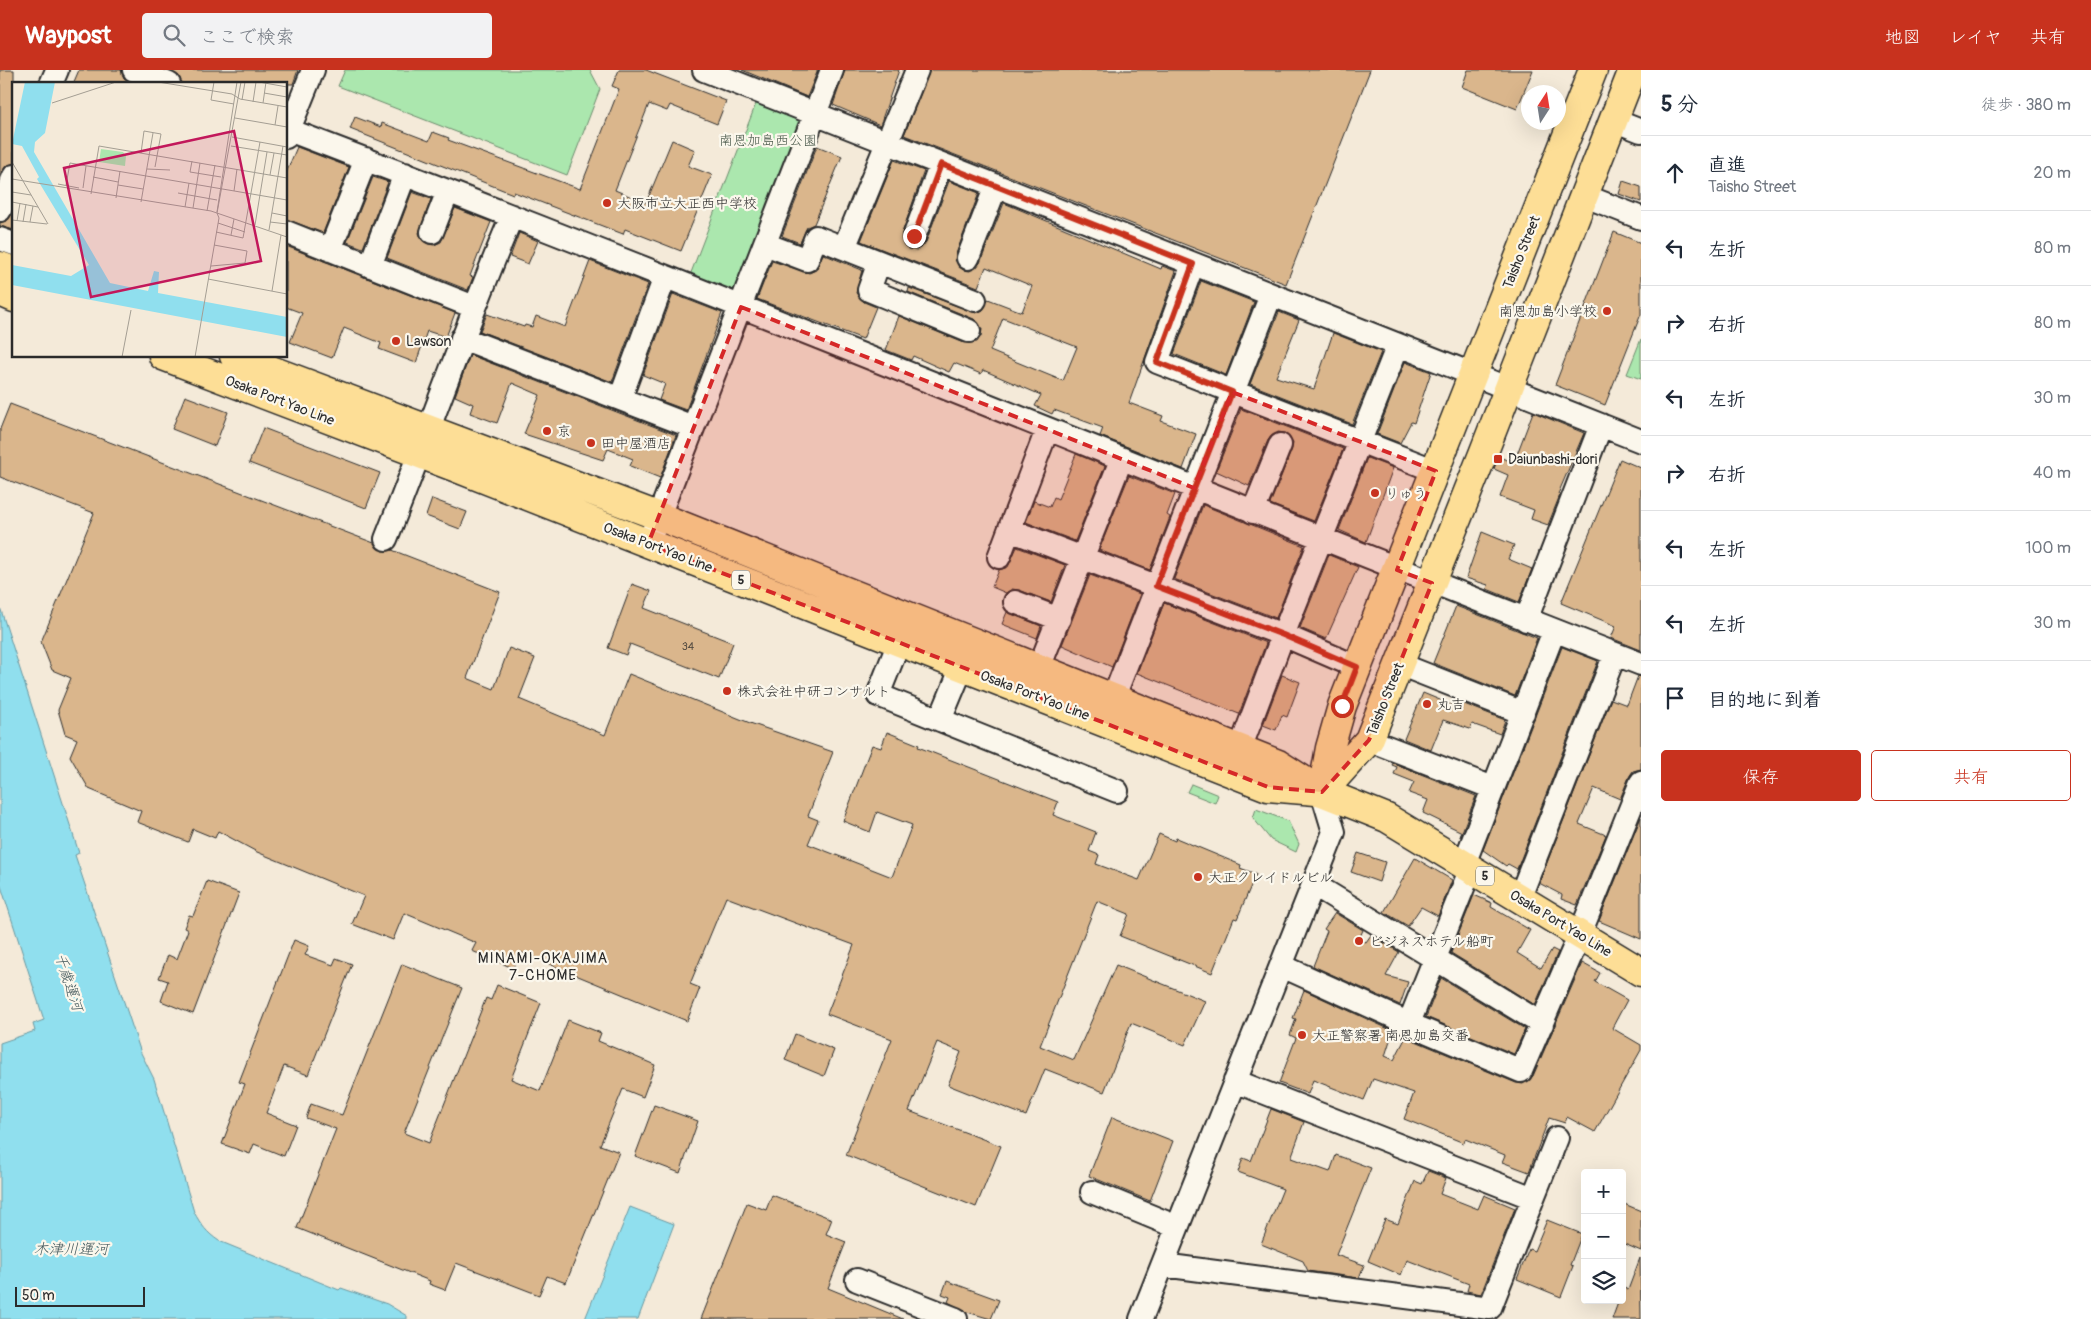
<!DOCTYPE html>
<html lang="ja">
<meta charset="utf-8">
<style>
body{margin:0;font-family:Pangolin,"Klee One",sans-serif;background:#f2f2f3;color:#1f2937}
.controls{position:absolute;right:15px;bottom:15px;display:grid;overflow:hidden;border-radius:5px;box-shadow:0 5px 20px #0002}
.controls button{width:45px;height:45px;display:grid;place-items:center;padding:0;border:0;border-bottom:1px solid #e0e1e3;background:#fff;color:#1f2937;font:25px sans-serif}
.compass{position:absolute;left:1521px;top:15px;width:45px;height:45px;border-radius:50%;background:#fff;box-shadow:0 5px 20px #0002;rotate:12deg}
.scale{position:absolute;left:15px;bottom:12px;width:130px;box-sizing:border-box;padding-left:5px;border:2px solid #2b2b2b;border-top:0;font-size:14px;line-height:18px;white-space:nowrap;color:#2b2b2b;-webkit-text-stroke:4px #fbf7ec;paint-order:stroke}
.stop{position:absolute;width:15px;height:15px;margin:-11px;border:4px solid #c8321e;border-radius:50%;background:#fff}
.stop.end{background:#c8321e;border-color:#fff;box-shadow:0 1px 5px #0008}
.list{margin:0;padding:0;list-style:none}
h2{display:flex;justify-content:space-between;align-items:center;height:65px;margin:0;padding:0 20px;font-size:21px}
h2 small{font-size:16px;font-weight:400;color:#747a83}
.list li{display:grid;grid-template-columns:32px 1fr auto;gap:15px;align-items:center;box-sizing:border-box;height:75px;padding:0 20px;border-top:1px solid #e0e1e3}
.list b{display:block;font-size:19px;white-space:nowrap}
.list p{margin:0;font-size:16px;white-space:nowrap;color:#747a83}
.list em{font-size:16px;font-style:normal;color:#747a83}
.actions{display:flex;gap:10px;padding:15px 20px}
.actions a{flex:1;padding:11px 0;border:1px solid #c8321e;border-radius:5px;text-align:center;font-size:18px;color:#c8321e}
.actions .main{background:#c8321e;color:#fff}
.icon{flex:none;width:28px;height:28px;fill:none;stroke:currentColor;stroke-width:2;stroke-linecap:round;stroke-linejoin:round}
.map{position:relative;flex:none;width:1641px;height:1249px;overflow:hidden}
header{display:flex;align-items:center;gap:30px;box-sizing:border-box;height:70px;padding:0 25px;background:#c8321e;color:#fff}
header strong{font-size:24px}
nav{display:flex;gap:28px;margin-inline-start:auto;font-size:18px}
.search{width:350px;height:45px;background:#f2f2f3;display:flex;align-items:center;gap:12px;box-sizing:border-box;padding:0 18px;border-radius:5px;color:#747a83;font-size:19px}
main{display:flex}
aside{flex:1;background:#fff}
.map>svg:first-child{display:block}
</style>
<header>
<strong>Waypost</strong>
<div class="search"><svg class="icon" aria-label="search" viewBox="0 0 24 24"><circle cx="10" cy="10" r="6"/><path d="M15 15l6 6"/></svg>ここで検索</div>
<nav><a>地図</a><a>レイヤ</a><a>共有</a></nav>
</header>
<main>
<div class="map">
<svg width="1641" height="1249" viewBox="0 0 1641 1249">
<rect width="100%" height="100%" fill="#f4ead9"/>
<filter id="ink" filterUnits="userSpaceOnUse"><feTurbulence type="fractalNoise" baseFrequency=".02" numOctaves="2"/><feDisplacementMap in="SourceGraphic" scale="10" xChannelSelector="R" yChannelSelector="G"/><feConvolveMatrix kernelMatrix="1 2 1 2 8 2 1 2 1" color-interpolation-filters="sRGB"/></filter>
<g filter="url(#ink)">
<path fill="#abe7ae" stroke="#6b896c" d="M345,0H590L600,19L567,105L338,16Z
M757,31L796,47L800,53L733,222L689,208Z
M1641,269V309L1627,304Z
M1191,714L1218,725L1215,733L1187,722Z
M1256,739L1288,751L1299,774L1296,782L1271,770L1253,748Z"/>
<path fill="#90dfee" stroke="#6897a0" d="M0,537L79,783L75,785L141,983L154,1009L194,1142C201,1155 207,1163 219,1171L339,1220L341,1218L387,1234L407,1246V1249H0V973L35,961L33,954L44,950L0,813Z
M630,1137L674,1154L638,1249H585Z"/>
<path fill="#dab68c" stroke="#2b2b2b" fill-rule="evenodd" d="M0,0H14V93L6,96L0,106Z
M79,0H121L124,8L133,14H73Z
M169,0H298L293,14H182L179,6Z
M619,0H646L726,31L717,54L670,35L667,41L649,34L615,120L646,133L672,70L695,80L688,96L712,105L681,181L625,159L623,164L514,122L513,124L350,59L355,47L381,57L382,53L429,71L433,62L449,68L448,70L580,119L619,19L612,16Z
M742,0H818L807,27Z
M845,0H899L880,55L833,35Z
M930,0H1370L1286,214L904,65Z
M1468,0H1533L1517,39L1462,17Z
M817,76L842,86L814,154L807,157L800,173L782,166Z
M297,77L349,97L323,163L286,149V103Z
M894,90L924,101L902,163L904,175L909,179L917,180L926,172L949,111L979,123L956,184L955,190L963,200L970,201L980,193L1004,133L1161,199L1162,196L1176,201L1129,333L1163,346L1161,351L1196,364L1183,399L1100,366L1103,358L1054,340L1052,344L1035,336L1041,325L983,300L981,304L954,293L949,302L913,286L911,290L886,280L899,246L964,273L977,272L981,266L982,259L974,249L908,222L909,218L976,243L983,240L988,229L1022,242L1032,216L986,197L978,217L861,171ZM1003,248L1077,277L1063,311L990,281Z
M373,107L388,112L363,178L347,172Z
M1623,111L1641,117V132L1619,124Z
M412,122L431,129L419,163L422,170L428,174L434,175L441,172L455,138L491,152L470,206L473,207L468,220L387,188Z
M14,141V160L0,156V153L8,150Z
M1614,162L1641,173V244L1605,335L1555,315Z
M519,163L538,171L528,194L510,187Z
M286,176L455,243L446,267L427,261L416,293L379,279L381,273L344,258L332,288L290,272L302,243L286,237Z
M823,184L862,200L856,223L864,232L876,237L863,269L757,229L772,191L809,203L816,200Z
M590,191L648,214L612,312L480,261L487,244L524,257L525,255L532,257L536,246L565,257Z
M1201,211L1254,232L1226,305L1174,284Z
M673,224L722,243L686,340L659,330L665,314L643,305Z
M1279,242L1299,250L1276,307L1314,319L1333,263L1381,282L1352,354L1250,314Z
M470,285L676,365L660,408L630,396L633,389L608,379L603,390L524,364L540,325L512,313L497,353L470,343L473,334L455,326Z
M1405,292L1431,302L1414,353L1411,352L1400,373L1377,364Z
M185,326L228,342L215,376L172,359Z
M10,334L374,473L382,481L392,480L500,522L467,608L494,619L509,578L535,588L519,629L605,665L629,604L750,653L833,682L808,746L818,750L808,774L892,807L912,755L877,742L870,762L843,751L872,675L881,678L887,662L919,675L918,677L1058,732L1053,745L1096,762L1089,781L1099,785L1096,794L1139,810L1159,764L1175,771L1176,768L1241,795L1240,798L1256,804L1237,849L1234,848L1212,903L1120,866L1129,844L1097,831L1040,976L1074,990L1116,895L1205,931L1185,975L1131,953L1104,1022L1045,999L1026,1046L948,1015L961,982L937,972L909,1041L1001,1076L976,1137L846,1085L892,969L827,944L854,875L726,827L690,914L700,918L687,951L520,882L513,898L472,881L476,873L404,843L393,870L352,854L364,826L257,782L218,761L215,768L193,759L188,772L137,752L141,741L89,719L70,686L77,669L65,664L58,640L71,608L52,600L41,572L94,443L0,407V359Z
M1241,339L1343,379L1314,451L1270,434L1292,379L1293,373L1285,363L1278,362L1268,370L1249,416L1216,401Z
M1533,342L1584,363L1558,424L1560,425L1548,455L1531,449L1534,440L1500,427L1508,405L1494,399L1498,387L1514,392Z
M263,358L380,403L366,438L249,393Z
M1076,384L1105,396L1075,471L1026,452L1034,431L1050,437L1054,427L1058,429Z
M1367,388L1393,398L1366,472L1339,460Z
M1620,389L1641,398V580L1611,568L1616,556L1561,533Z
M1129,406L1175,424L1167,445L1170,447L1150,500L1099,480Z
M432,429L467,442L460,459L426,446Z
M1203,435L1304,476L1276,548L1174,509Z
M1482,462L1514,475L1508,489L1532,499L1519,532L1487,519L1488,515L1466,508Z
M1017,477L1065,495L1051,532L1019,520L1012,519L1006,523L992,517L999,500L1008,497Z
M1329,485L1358,497L1326,569L1300,558Z
M1090,505L1140,524L1112,597L1062,575Z
M632,514L651,521L644,538L733,573L719,609L630,574L626,585L608,578Z
M1164,533L1266,573L1239,644L1137,603Z
M1456,536L1537,568L1515,626L1433,593Z
M1007,542L1041,556L1037,568L1002,554Z
M1562,577L1598,591L1517,799L1508,794L1506,796L1483,780Z
M1282,605L1300,612L1287,647L1282,645L1276,660L1263,655Z
M1638,606L1641,607V699L1633,701L1629,707L1620,729L1594,718L1579,754L1606,765L1577,835L1561,829L1562,825L1539,813L1611,629L1627,635Z
M1423,623L1452,635L1454,630L1505,650L1500,664L1472,654L1470,659L1443,650L1431,680L1404,669Z
M1393,693L1476,726L1460,767L1462,762L1423,743L1428,730L1409,723L1414,712L1394,704L1397,697L1392,695Z
M1641,747V869L1599,851Z
M1358,783L1385,792L1379,812L1351,802Z
M1415,788L1452,810L1438,846L1421,837L1408,856L1384,842Z
M207,811L239,823L193,944L161,931L168,911L159,908L168,885L177,889L188,860L184,858L189,845L193,846Z
M1474,825L1492,833L1491,837L1530,860L1517,883L1541,898L1552,879L1558,882L1535,935L1451,883Z
M1335,843L1363,860L1359,869L1366,872L1371,865L1399,882L1386,906L1408,912L1400,935L1313,896L1327,861L1324,859Z
M294,870L309,876L305,885L333,895L336,888L352,894L308,1005L284,996L266,1043L296,1055L284,1086L254,1074L250,1084L222,1074L245,1014L239,1012Z
M1582,893L1600,903L1595,912L1627,930L1612,958L1641,975V980L1595,1062L1567,1047L1565,1053L1549,1048L1529,1102L1502,1092L1505,1085L1465,1069L1464,1073L1404,1049L1414,1023L1373,1009L1364,1030L1313,1010L1308,1024L1279,1013L1296,968L1290,965L1296,949L1293,948L1304,920L1393,961L1385,986L1394,990L1406,967L1516,1013L1523,1014L1533,1006Z
M402,894L462,918L404,1063L429,1073L486,928L491,930L497,915L541,933L511,1009L540,1021L568,950L601,963L598,971L655,995L643,1027L623,1019L600,1075L619,1082L566,1213L547,1206L539,1225L456,1193L445,1220L429,1214L430,1211L297,1158L336,1059L306,1048L311,1034L342,1045Z
M1441,908L1525,959L1514,984L1426,947Z
M795,964L834,980L824,1006L785,990Z
M654,1035L698,1051L680,1103L635,1086Z
M1271,1039L1304,1052L1291,1088L1330,1102L1336,1085L1371,1098L1336,1185L1364,1195L1359,1208L1308,1201L1303,1191L1261,1174L1283,1119L1238,1102L1243,1088L1251,1091Z
M1112,1047L1173,1071L1150,1131L1089,1106Z
M1428,1101L1446,1108L1440,1124L1478,1139L1484,1125L1515,1138L1481,1224L1467,1221L1469,1214L1407,1190L1401,1205L1368,1191L1385,1149L1398,1154L1415,1111L1422,1114Z
M772,1125L832,1149L826,1164L846,1172L828,1218L903,1249H701L747,1133L766,1140Z
M1622,1133L1641,1141V1181L1622,1173Z
M1547,1150L1582,1164L1570,1195L1573,1196L1561,1227L1517,1209L1529,1179L1534,1181Z
M1640,1188L1641,1249H1612L1619,1230H1622L1624,1218L1628,1220Z
M947,1211L999,1230L991,1249L967,1242L948,1232L950,1227L942,1224Z"/>
<g fill="none" stroke-linecap="round" stroke-linejoin="round">
<defs>
<path id="minor" d="M134,0L169,14
M704,0L1641,371
M51,14L57,0
M1613,50L1641,61
M286,59C740,232 1188,418 1641,594
M286,67L313,0
M1585,126L1641,148
M0,140L14,106
M286,162L474,237
M432,162L448,121
M914,167L941,94
M0,169L14,174
M765,174L807,190L816,167L975,230
M844,178L917,0
M330,180L366,89
M968,188L996,116
M879,192L869,220L969,261
M1193,194L1157,292L1436,401
M370,196L405,104
M462,268L693,357
M620,329L665,207
M1253,442L1280,375
M1010,460L1283,565L1357,597
M386,469C429,361 467,252 512,146
M648,474L832,0
M999,487L1047,360
M1015,532L1059,549
M1526,550L1601,355
M905,557L878,625L1117,721
M1399,594L1523,643
M1039,598L1121,390
M1113,629L1271,225
M940,650L962,597
M1369,670L1493,718
M1240,679L1283,565L1398,275
M1464,794L1554,561
M1313,814L1542,954
M1520,827L1615,584
M1282,896L1421,959L1521,1001L1580,864L1641,712
M1409,953L1471,798
M1092,1122L1177,1157
M1533,1128L1557,1068
M1163,1195L1490,1238L1533,1128L1235,1011
M857,1210L956,1249
M1141,1249L1334,762L1322,722"/>
<path id="major" d="M0,196L14,201
M0,222L14,228
M163,286L454,397L1268,717L1316,721
M234,286L658,446L1278,694L1322,722L1387,748L1641,902
M1322,722L1369,670L1483,384L1633,0
M1322,722L1330,678L1342,636L1593,0"/>
</defs>
<use href="#minor" stroke="#2b2b2b" stroke-width="26"/>
<use href="#major" stroke="#2b2b2b" stroke-width="31"/>
<use href="#minor" stroke="#fbf7ec" stroke-width="22"/>
<use href="#major" stroke="#fdde96" stroke-width="28"/>
</g>
</g>
<g fill="none" stroke-linecap="round" stroke-linejoin="round" filter="url(#ink)">
<path stroke="#c8321e" stroke-width="6" d="M914,166L941,94L1193,194L1157,292L1232,322L1156,516L1283,565L1357,597L1342,636"/>
</g>
<path fill="#d62828" fill-opacity="0.2" stroke="#d62828" stroke-width="4" stroke-dasharray="10 6" stroke-linejoin="round" d="M741,237L1194,418L1232,322L1436,401L1397,500L1432,513L1369,670L1322,722L1268,717L648,474Z"/>
<g fill="#c8321e" stroke="#fbf7ec" stroke-width="2">
<circle cx="607" cy="133" r="5"/>
<circle cx="1607" cy="241" r="5"/>
<circle cx="396" cy="271" r="5"/>
<circle cx="547" cy="361" r="5"/>
<circle cx="591" cy="373" r="5"/>
<rect x="1493" y="384" width="10" height="10" rx="2.5"/>
<circle cx="1375" cy="423" r="5"/>
<circle cx="727" cy="621" r="5"/>
<circle cx="1427" cy="634" r="5"/>
<circle cx="1198" cy="807" r="5"/>
<circle cx="1359" cy="871" r="5"/>
<circle cx="1302" cy="965" r="5"/>
</g>
<g text-anchor="middle" stroke-width="4.5" stroke-linejoin="round" paint-order="stroke">
<g font-size="11" fill="#574e43">
<text x="688" y="580">34</text>
</g>
<g fill="#fbf7ec" stroke="#696865" stroke-width="1">
<rect x="732" y="500.5" width="18" height="19" rx="4"/>
<rect x="1476" y="796.5" width="18" height="19" rx="4"/>
</g>
<g font-size="12" font-weight="bold" fill="#2b2b2b">
<text x="741" y="514">5</text>
<text x="1485" y="810">5</text>
</g>
<g font-size="14" fill="#4b5a4c" stroke="#fbf7ec">
<text x="768" y="75">南恩加島西公園</text>
</g>
<g font-size="14" fill="#2b2b2b" stroke="#fbf7ec" text-anchor="start">
<text x="617" y="138">大阪市立大正西中学校</text>
<text x="1597" y="246" text-anchor="end">南恩加島小学校</text>
<text x="406" y="276">Lawson</text>
<text x="557" y="366">京</text>
<text x="601" y="378">田中屋酒店</text>
<text x="1508" y="394">Daiunbashi-dori</text>
<text x="1385" y="428">りゅう</text>
<text x="737" y="626">株式会社中研コンサルト</text>
<text x="1437" y="639">丸吉</text>
<text x="1208" y="812">大正クレイドルビル</text>
<text x="1369" y="876">ビジネスホテル船町</text>
<text x="1312" y="970">大正警察署 南恩加島交番</text>
</g>
<g font-size="14" fill="#2b2b2b" stroke="#fbf7ec">
<text transform="translate(1521 182) rotate(-68)" y="5">Taisho Street</text>
<text transform="translate(280 330) rotate(21)" y="5">Osaka Port Yao Line</text>
<text transform="translate(658 477) rotate(21)" y="5">Osaka Port Yao Line</text>
<text transform="translate(1035 625) rotate(21)" y="5">Osaka Port Yao Line</text>
<text transform="translate(1385 629) rotate(-68)" y="5">Taisho Street</text>
<text transform="translate(1561 853) rotate(31)" y="5">Osaka Port Yao Line</text>
</g>
<g font-size="15" letter-spacing="1" fill="#2b2b2b" stroke="#fbf7ec">
<text x="543" y="893">MINAMI-OKAJIMA<tspan x="543" dy="17">7-CHOME</tspan></text>
</g>
<g font-size="15" font-style="italic" fill="#44585c" stroke="#fbf7ec">
<text transform="translate(69 912) rotate(72)" y="5">千歳運河</text>
<text x="71" y="1184">木津川運河</text>
</g>
</g>
<g transform="translate(12 12)">
<rect width="275" height="275" fill="#f4ead9"/>
<path d="M89,67L111,70L114,74L113,84L87,80Z" fill="#abe7ae"/>
<path d="M13,0H43L33,51L23,60L22,70L98,201L136,209L142,189L147,190L146,211L275,235V255L0,203V183L59,194L77,183L25,97L27,95L10,64L0,62Z" fill="#90dfee"/>
<path fill="none" stroke="#a49e93" stroke-width="1" d="M146,0L220,12L228,17L275,25M202,0L199,18L222,22M247,0L275,5M252,11L275,15M230,18L233,0M241,20L244,0M40,21L104,0M251,21L254,0M223,36L275,45M263,43L266,24M220,55L275,65M219,64L275,73M129,71L132,49L149,52L143,85M180,79L178,90L209,95M0,80L36,142M135,87L158,88M258,93L262,71M81,95L106,100M0,97L199,129L275,155M46,102L67,106M54,103L58,81L275,118M106,103L131,107M71,106L74,84M222,109L225,87M0,110L19,113M166,111L205,118M79,112L87,64L275,96M104,116L108,89M0,120L26,125M129,120L141,51M173,125L177,101M181,126L188,81M195,129L203,83M205,130L225,0M205,131L229,0M260,131L275,134M0,138L35,142M5,139L8,121M11,140L14,122M18,140L21,124M258,140L275,142M206,141L233,150M243,143L255,70M257,148L271,64M204,150L231,156L248,60M219,153L222,137M199,184L233,181L235,169L202,163M196,197L275,212M260,209L269,153M110,275L119,228M183,275L207,136L205,131"/>
<path fill="#c2185b" fill-opacity="0.15" stroke="#c2185b" stroke-width="2.5" d="M222,49L249,179L79,215L52,86Z"/>
<rect width="275" height="275" fill="none" stroke="#2b2b2b" stroke-width="2.5"/>
</g>
</svg>
<div class="controls">
<button>+</button>
<button>−</button>
<button><svg class="icon" aria-label="layers" viewBox="0 0 24 24"><path d="M12 4l9 5-9 5-9-5zM3 14l9 5 9-5"/></svg></button>
</div>
<svg class="compass" viewBox="-18 -18 36 36"><path d="M0-13l5 13h-10z" fill="#e53935"/><path d="M0 13l5-13h-10z" fill="#747a83"/></svg>
<div class="scale">50 m</div>
<div class="stop" style="left:1342px;top:636px"></div>
<div class="stop end" style="left:914px;top:166px"></div>
</div>
<aside>
<h2>5 分<small>徒歩 · 380 m</small></h2>
<ul class="list">
<li><svg class="icon" aria-label="ahead" viewBox="0 0 24 24"><path d="M12 20V5M6 11l6-6 6 6"/></svg><div><b>直進</b><p>Taisho Street</p></div><em>20 m</em></li>
<li><svg class="icon" aria-label="left" viewBox="0 0 24 24"><path d="M17 20v-9H6M10 6l-5 5 5 5"/></svg><div><b>左折</b></div><em>80 m</em></li>
<li><svg class="icon" aria-label="right" viewBox="0 0 24 24"><path d="M7 20v-9h11M14 6l5 5-5 5"/></svg><div><b>右折</b></div><em>80 m</em></li>
<li><svg class="icon" aria-label="left" viewBox="0 0 24 24"><path d="M17 20v-9H6M10 6l-5 5 5 5"/></svg><div><b>左折</b></div><em>30 m</em></li>
<li><svg class="icon" aria-label="right" viewBox="0 0 24 24"><path d="M7 20v-9h11M14 6l5 5-5 5"/></svg><div><b>右折</b></div><em>40 m</em></li>
<li><svg class="icon" aria-label="left" viewBox="0 0 24 24"><path d="M17 20v-9H6M10 6l-5 5 5 5"/></svg><div><b>左折</b></div><em>100 m</em></li>
<li><svg class="icon" aria-label="left" viewBox="0 0 24 24"><path d="M17 20v-9H6M10 6l-5 5 5 5"/></svg><div><b>左折</b></div><em>30 m</em></li>
<li><svg class="icon" aria-label="arrive" viewBox="0 0 24 24"><path d="M6 21V4h12l-3 4 3 4H6"/></svg><div><b>目的地に到着</b></div></li>
</ul>
<div class="actions"><a class="main">保存</a><a>共有</a></div>
</aside>
</main>
